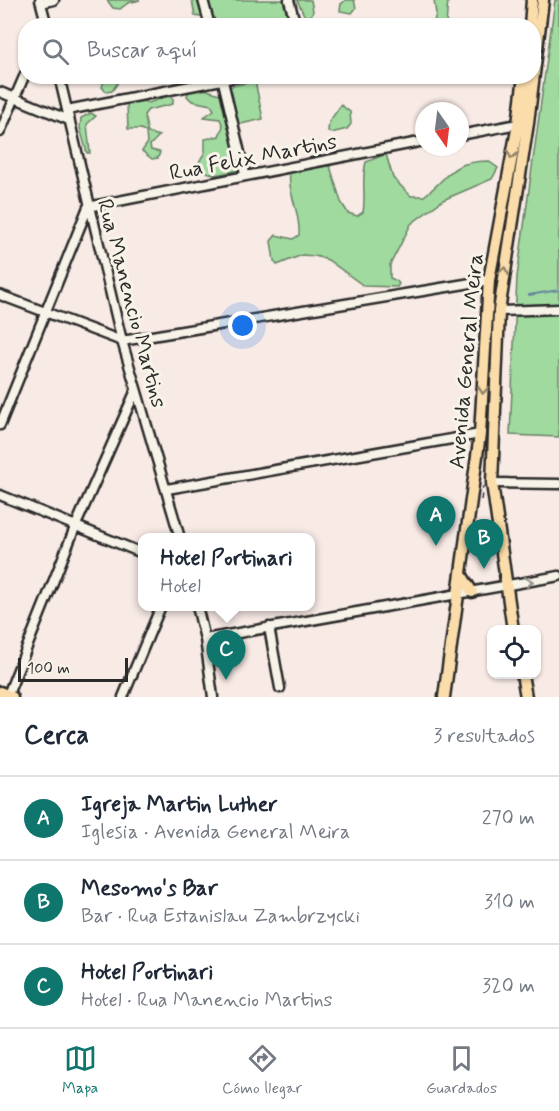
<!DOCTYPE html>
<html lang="es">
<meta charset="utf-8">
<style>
body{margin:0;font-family:Mynerve,sans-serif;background:#f2f2f3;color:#1f2937}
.controls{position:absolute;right:18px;bottom:18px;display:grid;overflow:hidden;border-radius:12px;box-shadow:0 2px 4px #0004}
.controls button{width:54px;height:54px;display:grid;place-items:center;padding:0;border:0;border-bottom:2px solid #e0e1e3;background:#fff;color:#1f2937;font:30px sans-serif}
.compass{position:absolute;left:415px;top:102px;width:54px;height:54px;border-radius:50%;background:#fff;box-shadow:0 2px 4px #0004;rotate:166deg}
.scale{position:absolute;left:18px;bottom:15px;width:110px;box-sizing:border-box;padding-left:6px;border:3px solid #2b2b2b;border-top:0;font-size:16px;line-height:21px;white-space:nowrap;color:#2b2b2b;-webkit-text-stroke:4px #f7f3e8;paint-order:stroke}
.you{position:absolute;left:243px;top:326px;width:21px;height:21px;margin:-15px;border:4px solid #fff;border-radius:50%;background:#1a73e8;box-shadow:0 0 0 9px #1a73e833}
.badge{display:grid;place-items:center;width:39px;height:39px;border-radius:50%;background:#0f766e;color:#fff;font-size:20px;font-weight:700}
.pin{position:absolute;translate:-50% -50px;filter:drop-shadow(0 2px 3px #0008)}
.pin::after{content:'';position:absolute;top:32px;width:21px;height:18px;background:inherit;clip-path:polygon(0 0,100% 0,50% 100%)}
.popup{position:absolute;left:138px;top:533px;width:177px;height:78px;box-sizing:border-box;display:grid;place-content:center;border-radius:12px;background:#fff;filter:drop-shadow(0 2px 4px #0005);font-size:20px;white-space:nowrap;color:#747a83}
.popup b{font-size:22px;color:#1f2937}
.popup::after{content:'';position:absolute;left:50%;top:100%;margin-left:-12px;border:12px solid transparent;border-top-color:#fff}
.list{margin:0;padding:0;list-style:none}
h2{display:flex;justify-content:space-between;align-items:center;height:78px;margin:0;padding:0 24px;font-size:26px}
h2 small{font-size:20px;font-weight:400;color:#747a83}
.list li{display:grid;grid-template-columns:39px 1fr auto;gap:18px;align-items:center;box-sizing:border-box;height:84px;padding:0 24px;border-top:2px solid #e0e1e3}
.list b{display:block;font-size:22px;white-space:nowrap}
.list p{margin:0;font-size:20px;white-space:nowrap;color:#747a83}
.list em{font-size:20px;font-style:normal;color:#747a83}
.icon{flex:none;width:33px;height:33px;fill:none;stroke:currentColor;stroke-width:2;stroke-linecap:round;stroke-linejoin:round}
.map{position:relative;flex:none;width:559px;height:697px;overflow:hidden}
.search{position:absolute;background:#fff;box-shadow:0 2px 4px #0004;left:18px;right:18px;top:18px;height:66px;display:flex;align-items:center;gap:15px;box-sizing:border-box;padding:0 21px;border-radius:24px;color:#747a83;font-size:22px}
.sheet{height:330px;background:#fff}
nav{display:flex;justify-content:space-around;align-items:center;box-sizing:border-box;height:84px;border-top:2px solid #e0e1e3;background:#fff;font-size:16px;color:#747a83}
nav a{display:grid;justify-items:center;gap:3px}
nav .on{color:#0f766e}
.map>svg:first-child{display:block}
</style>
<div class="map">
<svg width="559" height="697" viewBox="0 0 559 697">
<rect width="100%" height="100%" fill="#f8eae5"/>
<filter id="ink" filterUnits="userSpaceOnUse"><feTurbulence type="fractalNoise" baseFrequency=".0167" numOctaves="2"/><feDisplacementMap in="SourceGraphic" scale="12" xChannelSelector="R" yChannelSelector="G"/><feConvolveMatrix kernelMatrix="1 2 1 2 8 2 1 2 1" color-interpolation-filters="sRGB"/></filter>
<g filter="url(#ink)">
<path fill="#a0da9f" stroke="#668265" stroke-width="1.5" d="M107,0H140L128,3L120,9L113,8Z
M192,0H203L206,18L195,16Z
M206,0H284L290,25H211Z
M297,0H311L313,11L311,16L305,17Z
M346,0H354L356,8L352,13L340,11L341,4Z
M434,0H448L446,25H433L436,14Z
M555,0H559V437L510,435L517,277Z
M105,77H118L117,84L112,91L106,92L102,87Z
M255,81L263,119L236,125L228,87Z
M201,88L223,95L240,170L215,175L201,170L199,162L205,152V139L219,136L223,126L220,119L204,117L214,110L211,105L192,101L187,96L189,90Z
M167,96L173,98V104L148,110L144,115L148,133L159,136L150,145L151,150L160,152L158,158L152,159L142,151L147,144L146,132L141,129H128L127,104L138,100L149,103Z
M341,105L350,112L351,124L347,129L331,133L328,131L329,122Z
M91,113L96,116L87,124L90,153H87L80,128L81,118Z
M386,154L393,178L411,196H424C451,176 448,162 488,161L498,168L492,179L443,200L411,224L390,265V278L397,281L399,284L397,287L364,286L328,260L315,256L302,255L277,265L274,261L271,241L276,235L293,239L299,235C301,212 287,194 290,171L320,163L330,166L341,202L348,213L357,216L363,212C366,195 361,179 366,162Z"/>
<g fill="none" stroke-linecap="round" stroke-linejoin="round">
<path stroke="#66869e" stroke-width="2" d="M529,295L559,290"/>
<defs>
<path id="minor" d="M40,0L47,26
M203,0L210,26
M289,0L296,26
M41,3L54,0
M59,76L122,341L180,538
M222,77L245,174
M0,92L69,120
M67,110L242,76
M0,132L26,72
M460,135L518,124
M0,295L122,341L489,280
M499,311L559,309
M0,425L88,207L424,141
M492,483L559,484
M167,489L480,434
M0,495L142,553
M197,606L205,639L213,697
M269,627L280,688
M205,639L559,576
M7,697L76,525L136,390
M123,697L161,606"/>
<path id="major" d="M530,26L532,0
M461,574L472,592
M513,630L492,483L499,311L528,123L543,0
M522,674L526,697
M0,692L12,697
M444,697L480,434L489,280L518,124L524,76"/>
</defs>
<use href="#minor" stroke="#2b2b2b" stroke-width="13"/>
<use href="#major" stroke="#2b2b2b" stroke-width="15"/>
<path stroke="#2b2b2b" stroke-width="1.5" stroke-dasharray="6 4.5" stroke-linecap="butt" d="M481,500L483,486"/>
<use href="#minor" stroke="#f7f3e8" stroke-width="8"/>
<use href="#major" stroke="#fbddab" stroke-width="10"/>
</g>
<defs><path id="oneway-chevron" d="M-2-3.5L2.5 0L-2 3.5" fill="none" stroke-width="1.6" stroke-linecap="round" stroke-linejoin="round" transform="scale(1.5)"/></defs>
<g stroke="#93846b">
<use href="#oneway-chevron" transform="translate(512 155) rotate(101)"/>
<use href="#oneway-chevron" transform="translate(504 271) rotate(-80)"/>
<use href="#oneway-chevron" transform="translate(483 390) rotate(94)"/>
</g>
<use stroke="#918f8a" href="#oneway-chevron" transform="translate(529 582) rotate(-11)"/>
</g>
<g text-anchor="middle" stroke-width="6" stroke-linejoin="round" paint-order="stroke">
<g font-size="22" fill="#2b2b2b" stroke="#f7f3e8">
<text transform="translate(253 156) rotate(-11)" y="8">Rua Felix Martins</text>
<text transform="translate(133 303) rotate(75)" y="8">Rua Manencio Martins</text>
<text transform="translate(465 361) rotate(-85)" y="8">Avenida General Meira</text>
</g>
</g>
</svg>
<div class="controls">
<button><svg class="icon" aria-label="locate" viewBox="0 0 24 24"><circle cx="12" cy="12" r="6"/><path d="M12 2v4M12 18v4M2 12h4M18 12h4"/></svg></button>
</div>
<svg class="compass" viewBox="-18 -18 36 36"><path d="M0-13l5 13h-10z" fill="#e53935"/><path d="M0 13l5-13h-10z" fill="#747a83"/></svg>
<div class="scale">100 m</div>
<div class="you"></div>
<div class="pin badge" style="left:436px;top:546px">A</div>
<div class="pin badge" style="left:484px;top:569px">B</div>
<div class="pin badge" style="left:226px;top:680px">C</div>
<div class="popup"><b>Hotel Portinari</b>Hotel</div>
<div class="search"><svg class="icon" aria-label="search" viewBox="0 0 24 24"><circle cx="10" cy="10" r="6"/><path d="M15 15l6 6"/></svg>Buscar aquí</div>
</div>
<section class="sheet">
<h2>Cerca<small>3 resultados</small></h2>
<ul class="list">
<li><span class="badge">A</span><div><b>Igreja Martin Luther</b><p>Iglesia · Avenida General Meira</p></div><em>270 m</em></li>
<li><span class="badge">B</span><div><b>Mesomo's Bar</b><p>Bar · Rua Estanislau Zambrzycki</p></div><em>310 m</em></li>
<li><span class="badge">C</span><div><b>Hotel Portinari</b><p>Hotel · Rua Manencio Martins</p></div><em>320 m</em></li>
</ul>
</section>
<nav>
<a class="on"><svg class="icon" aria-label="map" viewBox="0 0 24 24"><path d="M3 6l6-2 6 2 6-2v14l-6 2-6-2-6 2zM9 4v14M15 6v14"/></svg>Mapa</a>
<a><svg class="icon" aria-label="directions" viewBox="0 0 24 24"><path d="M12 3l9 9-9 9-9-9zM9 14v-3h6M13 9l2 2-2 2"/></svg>Cómo llegar</a>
<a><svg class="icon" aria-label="saved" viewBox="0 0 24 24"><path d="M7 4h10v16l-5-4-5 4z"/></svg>Guardados</a>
</nav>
